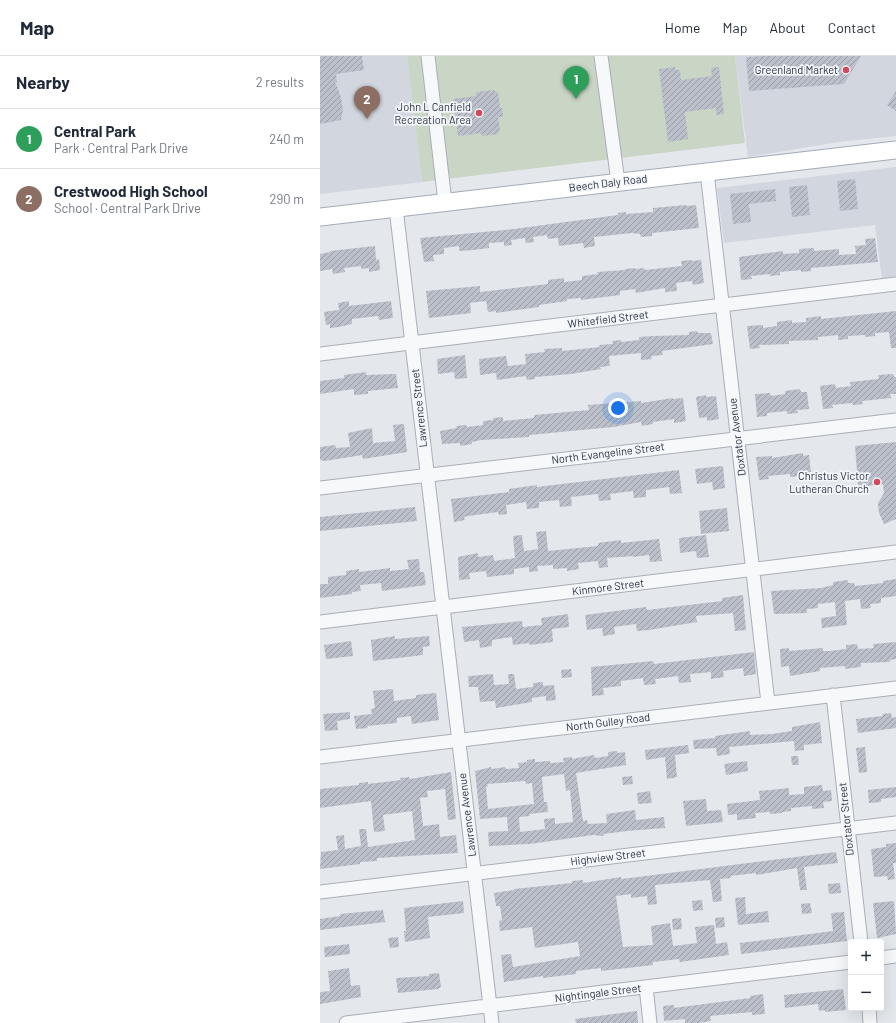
<!DOCTYPE html>
<meta charset="utf-8">
<style>
body{margin:0;font-family:Barlow,sans-serif;background:#f2f2f3;color:#1f2937}
.controls{position:absolute;right:12px;bottom:12px;display:grid;overflow:hidden;border-radius:4px;box-shadow:0 4px 16px #0002}
.controls button{width:36px;height:36px;display:grid;place-items:center;padding:0;border:0;border-bottom:1px solid #e0e1e3;background:#fff;color:#1f2937;font:20px sans-serif}
.you{position:absolute;left:298px;top:352px;width:14px;height:14px;margin:-10px;border:3px solid #fff;border-radius:50%;background:#1a73e8;box-shadow:0 0 0 6px #1a73e833}
.badge{display:grid;place-items:center;width:26px;height:26px;border-radius:50%;background:#2563eb;color:#fff;font-size:13px;font-weight:700}
.pin{position:absolute;translate:-50% -33px;filter:drop-shadow(0 1px 2px #0008)}
.pin::after{content:'';position:absolute;top:21px;width:14px;height:12px;background:inherit;clip-path:polygon(0 0,100% 0,50% 100%)}
.list{margin:0;padding:0;list-style:none}
h2{display:flex;justify-content:space-between;align-items:center;height:52px;margin:0;padding:0 16px;font-size:17px}
h2 small{font-size:13px;font-weight:400;color:#747a83}
.list li{display:grid;grid-template-columns:26px 1fr auto;gap:12px;align-items:center;box-sizing:border-box;height:60px;padding:0 16px;border-top:1px solid #e0e1e3}
.list b{display:block;font-size:15px;white-space:nowrap}
.list p{margin:0;font-size:13px;white-space:nowrap;color:#747a83}
.list em{font-size:13px;font-style:normal;color:#747a83}
.map{position:relative;flex:none;width:576px;height:967px;overflow:hidden}
header{display:flex;align-items:center;gap:24px;box-sizing:border-box;height:56px;padding:0 20px;background:#fff;border-bottom:1px solid #e0e1e3}
header strong{font-size:19px}
nav{display:flex;gap:22px;margin-inline-start:auto;font-size:14px}
main{display:flex}
aside{flex:1;background:#fff}
.map>svg:first-child{display:block}
</style>
<header>
<strong>Map</strong>
<nav><a>Home</a><a>Map</a><a>About</a><a>Contact</a></nav>
</header>
<main>
<aside>
<h2>Nearby<small>2 results</small></h2>
<ul class="list">
<li><span class="badge" style="background:#2e9e5b">1</span><div><b>Central Park</b><p>Park · Central Park Drive</p></div><em>240 m</em></li>
<li><span class="badge" style="background:#8d6e63">2</span><div><b>Crestwood High School</b><p>School · Central Park Drive</p></div><em>290 m</em></li>
</ul>
</aside>
<div class="map">
<svg width="576" height="967" viewBox="0 0 576 967">
<defs>
<pattern id="building-hatch" width="6" height="6" patternUnits="userSpaceOnUse"><rect width="6" height="6" fill="#bbc0ca"/><path d="M-1 1l2-2M0 6l6-6M5 7l2-2" fill="none" stroke="#989da6"/></pattern>
</defs>
<rect width="100%" height="100%" fill="#e4e7ec"/>
<path fill="#d2d6de" d="M0,0H87L102,126L0,138Z
M415,0H576V80L518,86L428,101Z
M576,111V221L562,223L555,169L404,187L397,132Z"/>
<path fill="#c9d6c5" d="M87,0H415L425,87L102,126Z"/>
<path fill="url(#building-hatch)" fill-rule="evenodd" d="M0,0H42L44,14L16,18L17,26H15L21,41L23,54L21,64L0,68Z
M444,0H541L524,28L429,35L426,1Z
M355,11L356,14H360L361,24L392,20L391,12L399,11L404,58L396,59V52L365,56L368,83L348,86L339,13Z
M175,34V36H178L180,52H182L183,61H178L180,75L177,76L178,78L162,80L161,77L138,80L133,43L156,40V36Z
M576,35V55L567,49Z
M535,123L538,153L520,155L517,125Z
M487,129L490,159L472,161L469,131Z
M455,133L456,145L429,148L431,166L413,168L410,138Z
M366,149L367,150L376,149L379,172L332,177V180L321,181L320,178L312,177L274,181L275,190L264,192L263,187L239,190L238,182L228,183L227,179L213,181L214,186L206,187L205,182L191,184L192,189L184,190V186L169,187V192L153,194L139,195V190L124,192V198L113,199L114,205L104,206L100,182L194,173L298,159V157L306,156V158L333,156V152Z
M555,182L558,206L491,212V215L481,216V214L460,216V219L450,220V218L431,220L432,223L421,224L419,201L463,195V198L479,197V193L494,192V195L519,193V199L536,198L535,190L546,189L545,183Z
M55,190L56,204L59,203L60,214L49,216V212L41,213V210L24,212L25,216L13,218L12,213L0,215V198L10,196V195Z
M371,204L372,205L381,204L384,227L373,229L372,225L356,227L357,235L345,236V232L316,237L315,233L300,235V239L261,244V242L247,243V245L219,249V251L176,257V255L168,256L166,245L150,247L151,257L109,262L106,235L160,230V236L228,228V224L244,222V226L262,224V220L278,218L277,216L305,214V213L315,212V213L324,212L325,214L362,210L361,205Z
M29,245V250L71,245L73,262L59,264L58,260L32,263V268L19,271L10,272V268L6,269L4,256L19,254L18,247Z
M576,255V292H571L569,276L555,277V280L545,281V279L528,280V283L518,284V279L498,281V284L469,285V288L439,289L440,292L430,293L427,270L443,269V272L457,270V266L472,264V267L486,266V262L501,260V263Z
M377,275L378,277H391L393,288L342,295L343,299L331,300L332,303L321,304V297L289,300L290,310L280,311L281,313L251,318L215,321V323L207,324L206,320L177,324L176,317L160,319L159,303L186,300L188,310L206,308L205,298L225,296L224,293L242,292V295L280,291L279,289L293,288L292,285L301,284V286L319,284V281L334,280L369,279V276Z
M145,299L147,322L135,323L134,316L118,318L117,303Z
M46,316V319L76,318L78,332L48,335V338L34,339V333L0,338V325L24,322V319Z
M573,318L574,321H576V338H570L571,342L542,345L543,348L533,349L532,347L512,349L513,352L503,353L500,330L515,328L516,332L531,330L530,326L559,323L558,319Z
M480,333L481,336H487L489,353L477,354L478,357L467,358V355L447,357V360L437,361L435,338L450,337L451,340L465,338V335Z
M386,339V341L396,340L399,363L387,365V361L379,362L376,341Z
M353,342V343L363,342L366,365L354,367V363L333,366V368L322,370L321,366L293,371L209,379V381L161,384L152,386V388L140,390V387L122,388L120,375L137,372L136,370L146,369L147,371L163,369V365L173,364V362L183,361V365L214,362V359L269,354L268,349L321,345V347Z
M84,368L87,396L43,403L42,399L5,405L0,404V391L15,389L16,392L30,391L28,377L52,372L53,387L75,385L73,369Z
M576,386V463L564,468L559,457L558,447L564,437L563,428L540,431L538,428L535,390Z
M483,397V400L489,399L491,416L480,417V420L470,421V418L448,420L449,423L439,424L436,401L452,400V402Z
M403,410L405,432L393,434L392,426L377,428L375,413Z
M359,414L362,437L350,438L349,431L326,434V441L314,442L313,435L290,438L291,444L279,445L278,438L251,441L252,450L240,451L239,444L219,446V452L207,453L206,446L186,449L187,458L179,459L178,456L148,460L144,461L145,464L134,466L131,443L189,436V433L217,429V431Z
M95,451L97,465L0,475V461Z
M407,452L409,475L381,478L379,455Z
M226,475L228,495L278,490V487L301,484V487L339,483L342,505L330,506L329,499L313,501V500L287,502L288,511L279,512L278,505L258,507L259,513L247,515V512L233,513V509L217,510L218,515L209,516V511L194,513V518L167,521L166,515L149,517L150,523L139,524L138,501L158,497V501L173,499L174,505L195,502L193,480L202,479L204,495L218,493L216,476Z
M386,479L389,501L377,502L376,495L360,497L359,482Z
M99,503L100,516H104L106,529L62,535L61,527L40,529L41,535L32,536V538L0,542V528H8V521L26,519V515L39,513V516L70,512V515L89,513L87,504Z
M576,523V540L561,542V547L550,548L551,552L541,553L540,543L525,545L527,569L502,572L501,562L516,560L515,546L498,548V552L487,553V557L454,558L451,535L501,532L513,529V526L528,524V527H534L535,530L563,527V525Z
M423,539L426,574L415,575L413,557L376,560L377,566L329,574L317,575L316,568L294,571L295,578L283,580L282,572L267,574L265,559L326,551L327,554L402,545V542Z
M248,558L249,571L232,573L233,586L210,589L209,587L193,589L192,581L172,584V590L160,592L159,584L144,586L142,571L202,565L203,571L222,569L221,562Z
M75,580V583L109,580L110,590L103,591V599L53,605L51,584Z
M31,585L33,600L6,603L4,589Z
M576,586V603L570,604V606L541,607V611L525,613V610L500,612V615L470,620L469,610L461,611L460,593L469,592V595L503,592V595H510L526,593V589L537,588L538,593L554,592L553,588Z
M434,596L436,618L424,620L423,612L403,615L404,621L391,623V616L370,618L371,626L359,627L358,620L335,623L336,628L324,629L323,622L301,625V630L283,632L284,639L272,640L271,611L333,605L334,608Z
M251,613L252,621L242,622L241,614Z
M173,618L174,629L189,628L188,618H194L196,633L213,631V627L223,626V630L234,629L236,644L226,645V640L212,642V646L176,652L175,645L160,646L158,631H149L148,620Z
M73,633L74,645L96,642V639L116,637L119,664L92,668L91,660L77,662V667L47,670L48,672L36,673L34,660L52,658L51,653L55,652L53,635Z
M30,656V663L17,665L18,674L5,675L3,658Z
M571,657L572,662L576,661V672L538,677L536,663L563,660L562,658Z
M500,666L502,687L484,689V694L475,695L474,685L409,691L410,698L397,700L396,692L374,693L373,684L395,682V680L430,675V679L452,678L472,675V671Z
M368,689L369,697L355,699L357,721L347,723L345,701L326,704L325,694Z
M545,691L547,716L539,717L536,692Z
M297,695V697L305,696L306,709L256,717L263,765L267,764L268,768L287,767L286,758L315,754L316,764L344,761L345,772L307,775L283,778L284,780L273,779L210,788L169,790L168,776L188,775L187,761L160,763L155,715L171,711L172,713L185,711L186,713L199,712L198,707L207,706V704L215,703V706L230,705V707L244,706L243,702L252,701V703L274,699L275,702L288,700V696ZM244,718L246,735L250,734L253,766L235,768V762L224,763L225,773L200,776L199,761L210,760L209,758L228,756L227,746H224L222,721ZM205,725L206,728L212,727L214,748L168,753L166,731L168,730L167,728Z
M471,700H478L479,709H472Z
M427,705L428,715L406,719L404,708Z
M131,716L136,763L128,764L125,733L107,735L108,741L100,742L103,770L119,768L120,781L136,779L138,797L57,802V805L40,806V808L0,813L1,796L18,794L16,780L24,779L25,793L41,790L39,773H46L48,791L95,784L92,755L63,759L65,775L54,776L51,745L0,752V733L39,729V727L48,726V728L81,724L80,722L89,721L90,723Z
M312,720L313,728L303,729L302,721Z
M502,729L503,735L511,734L512,745L503,746L504,752L492,753V750L471,752V755L462,756V757L450,758V756L435,757L436,762L417,764V758L408,759L407,748L440,744L439,735L469,732V739L484,738V731Z
M576,731V741L561,743V746L549,747L548,734Z
M330,735L332,747L318,748L317,737Z
M386,743L387,755L401,754L403,766L366,770L363,745Z
M576,787V807H573L575,823L568,824L567,820L554,821L551,793L566,791V788Z
M516,796L518,807L484,811L487,834H480L477,812L436,819V817L410,820L411,822L400,823L402,845L393,846L390,824L335,829L337,848L328,849L327,840L311,842V838L296,840L303,891L333,889L331,870L350,867L353,890L377,887L375,871L394,869L396,888L407,886L409,899L360,906L359,903L333,906V909L281,915V912L256,915V918L223,922V920L184,926L181,899L191,898L193,911L260,900L258,886L215,892L212,871L180,875L179,865L182,864L180,850H176L174,837L194,834V833L252,827V825L263,824V827L301,821L302,823Z
M520,827L521,837L509,838L508,828Z
M425,841L426,858L448,855L449,866L418,869L415,842Z
M382,844L383,854L373,855L372,845Z
M143,845L144,857L108,861L110,882L85,886L84,875H86L84,852Z
M574,845L576,878L557,882L553,847Z
M490,847L492,857L482,858L481,848Z
M63,854L65,866L0,874V863L20,860V858Z
M524,856L527,885L421,898L420,887L513,875L511,857Z
M404,861L405,871L396,872L395,862Z
M361,862L362,873L353,874L352,863Z
M78,881L79,891L70,892L68,882Z
M29,888L30,898L5,901L4,891Z
M29,912L31,930L40,929L41,941L0,948V936L10,935L8,915Z
M119,917L121,931L118,933L78,937L76,922L109,920V918Z
M523,933L526,954L505,956V954L499,955L498,948L465,952L464,939Z
M443,938L445,958L432,959V956L390,960L391,965L379,967H365V963L344,965L343,950L354,949V952L430,942V940Z
M317,955L318,967H256L255,963Z"/>
<g fill="none" stroke-linecap="round" stroke-linejoin="round">
<defs>
<path id="minor" d="M108,0L125,146
M281,0L298,126
M387,116L448,647
M76,152L172,967
M0,298L576,228
M0,432L576,364
M0,566L576,496
M513,639L541,886
M0,701L576,632
M0,836L576,767
M561,902L576,900
M326,931L330,967
M549,952L550,967
M26,967L531,906"/>
<path id="major" d="M0,161L576,94"/>
</defs>
<use href="#minor" stroke="#a9aeb7" stroke-width="15"/>
<use href="#major" stroke="#a3abb8" stroke-width="19"/>
<use href="#minor" stroke="#f7f8fa" stroke-width="13"/>
<use href="#major" stroke="#fff" stroke-width="17"/>
</g>
<g fill="#d1495b" stroke="#f4f6f9" stroke-width="1.5">
<circle cx="526" cy="14" r="4"/>
<circle cx="159" cy="57" r="4"/>
<circle cx="557" cy="426" r="4"/>
</g>
<g text-anchor="middle" stroke-width="3.5" stroke-linejoin="round" paint-order="stroke">
<g font-size="11" fill="#2b3445" stroke="#f4f6f9" text-anchor="end">
<text x="518" y="18">Greenland Market</text>
<text x="151" y="55">John L Canfield<tspan x="151" dy="13">Recreation Area</tspan></text>
<text x="549" y="424">Christus Victor<tspan x="549" dy="13">Lutheran Church</tspan></text>
</g>
<g font-size="11" fill="#2b3445" stroke="#f4f6f9">
<text transform="translate(288 127) rotate(-7)" y="4">Beech Daly Road</text>
<text transform="translate(288 263) rotate(-7)" y="4">Whitefield Street</text>
<text transform="translate(99 352) rotate(-96)" y="4">Lawrence Street</text>
<text transform="translate(417 381) rotate(-97)" y="4">Doxtator Avenue</text>
<text transform="translate(288 397) rotate(-7)" y="4">North Evangeline Street</text>
<text transform="translate(288 531) rotate(-7)" y="4">Kinmore Street</text>
<text transform="translate(288 666) rotate(-7)" y="4">North Gulley Road</text>
<text transform="translate(147 759) rotate(-97)" y="4">Lawrence Avenue</text>
<text transform="translate(526 763) rotate(-96)" y="4">Doxtator Street</text>
<text transform="translate(288 801) rotate(-7)" y="4">Highview Street</text>
<text transform="translate(278 937) rotate(-7)" y="4">Nightingale Street</text>
</g>
</g>
</svg>
<div class="controls">
<button>+</button>
<button>−</button>
</div>
<div class="you"></div>
<div class="pin badge" style="left:256px;top:43px;background:#2e9e5b">1</div>
<div class="pin badge" style="left:47px;top:63px;background:#8d6e63">2</div>
</div>
</main>
